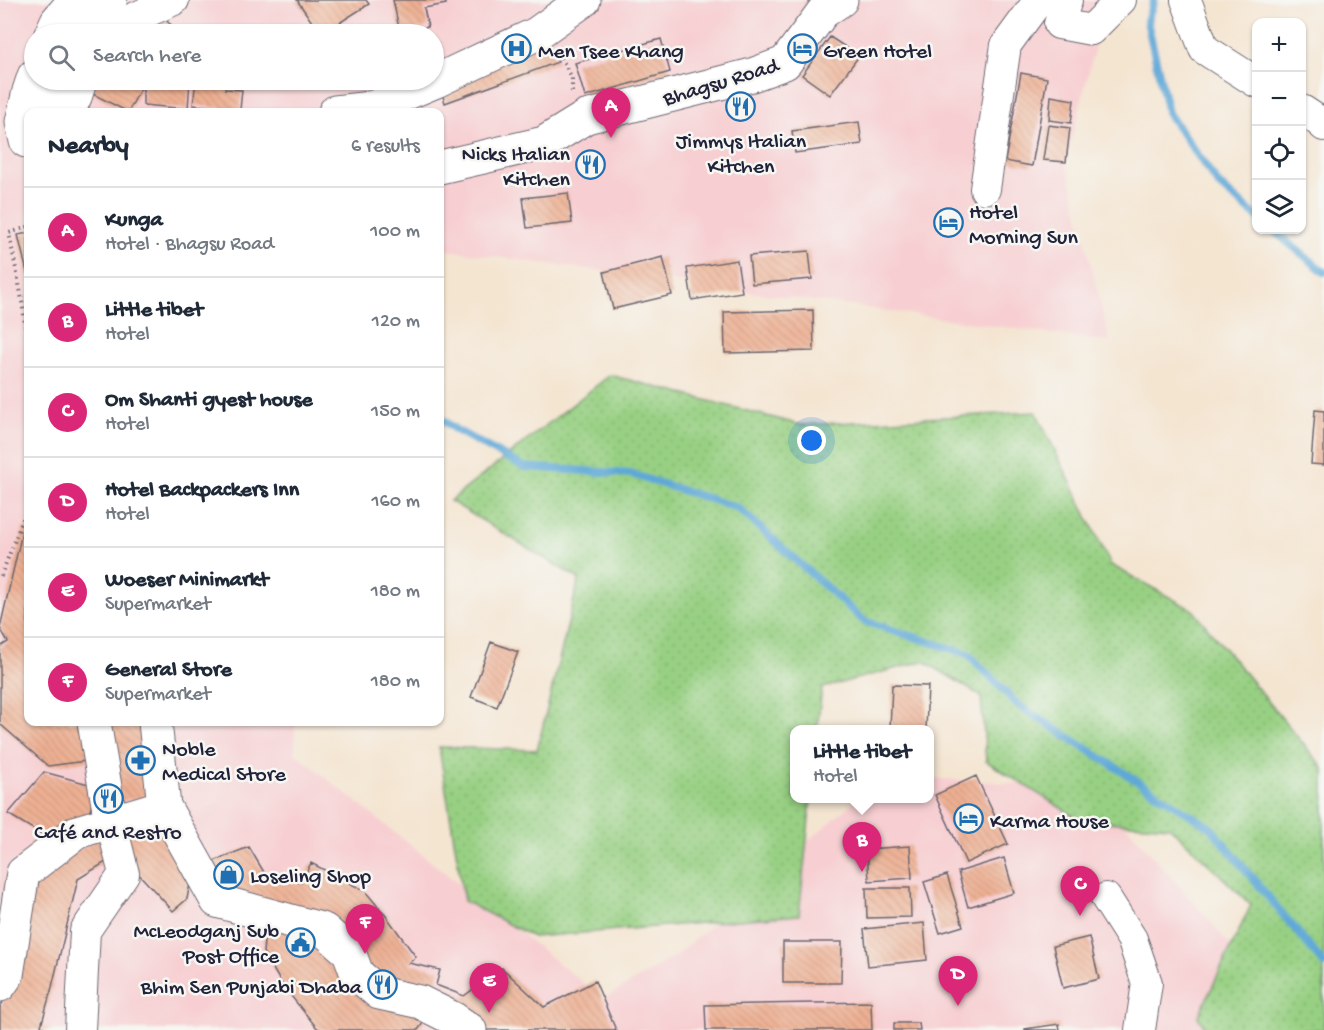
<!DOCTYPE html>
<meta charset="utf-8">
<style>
body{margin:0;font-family:"Gochi Hand",sans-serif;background:#f2f2f3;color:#1f2937}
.controls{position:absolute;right:18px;top:18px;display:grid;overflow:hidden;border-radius:12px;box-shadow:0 2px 4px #0004}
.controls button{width:54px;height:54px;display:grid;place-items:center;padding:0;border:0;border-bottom:2px solid #e0e1e3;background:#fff;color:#1f2937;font:30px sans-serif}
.you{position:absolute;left:812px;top:441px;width:21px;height:21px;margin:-15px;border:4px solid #fff;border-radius:50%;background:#1a73e8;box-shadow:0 0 0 9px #1a73e833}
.badge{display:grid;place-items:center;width:39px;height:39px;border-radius:50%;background:#db2777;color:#fff;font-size:20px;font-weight:700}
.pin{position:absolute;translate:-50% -50px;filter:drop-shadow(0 2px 3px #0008)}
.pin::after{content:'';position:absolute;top:32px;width:21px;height:18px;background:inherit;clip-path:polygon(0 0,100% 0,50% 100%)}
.popup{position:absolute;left:790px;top:725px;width:144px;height:78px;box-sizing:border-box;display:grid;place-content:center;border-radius:12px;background:#fff;filter:drop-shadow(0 2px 4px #0005);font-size:20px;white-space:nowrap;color:#747a83}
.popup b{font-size:22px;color:#1f2937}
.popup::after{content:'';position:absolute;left:50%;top:100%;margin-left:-12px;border:12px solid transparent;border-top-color:#fff}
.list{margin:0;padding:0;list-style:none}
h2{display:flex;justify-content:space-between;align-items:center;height:78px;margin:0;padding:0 24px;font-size:26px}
h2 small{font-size:20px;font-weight:400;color:#747a83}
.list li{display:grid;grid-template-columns:39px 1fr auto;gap:18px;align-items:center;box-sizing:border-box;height:90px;padding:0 24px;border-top:2px solid #e0e1e3}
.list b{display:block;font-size:22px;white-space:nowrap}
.list p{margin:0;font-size:20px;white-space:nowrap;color:#747a83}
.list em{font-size:20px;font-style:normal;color:#747a83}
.icon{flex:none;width:33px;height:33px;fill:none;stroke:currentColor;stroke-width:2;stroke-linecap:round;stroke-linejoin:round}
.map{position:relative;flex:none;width:1324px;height:1030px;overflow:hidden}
.search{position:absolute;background:#fff;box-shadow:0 2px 4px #0004;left:24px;top:24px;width:420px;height:66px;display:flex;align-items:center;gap:15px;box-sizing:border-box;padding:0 21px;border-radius:33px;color:#747a83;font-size:22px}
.panel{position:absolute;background:#fff;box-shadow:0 2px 4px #0004;left:24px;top:108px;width:420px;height:618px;border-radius:12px}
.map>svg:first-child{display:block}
</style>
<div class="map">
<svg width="1324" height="1030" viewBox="0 0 1324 1030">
<defs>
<pattern id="grass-dots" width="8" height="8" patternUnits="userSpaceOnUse" patternTransform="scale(1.5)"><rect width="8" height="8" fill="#98d083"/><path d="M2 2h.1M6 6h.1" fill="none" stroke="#83b272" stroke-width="1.8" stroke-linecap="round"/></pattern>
<pattern id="building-back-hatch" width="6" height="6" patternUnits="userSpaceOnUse" patternTransform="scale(1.5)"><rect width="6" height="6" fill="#eeb093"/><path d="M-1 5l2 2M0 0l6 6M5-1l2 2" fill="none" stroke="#cc9780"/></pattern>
</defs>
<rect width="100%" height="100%" fill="#f6f6f2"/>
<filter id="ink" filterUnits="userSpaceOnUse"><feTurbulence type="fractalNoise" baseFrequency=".0167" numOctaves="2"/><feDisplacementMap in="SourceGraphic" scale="12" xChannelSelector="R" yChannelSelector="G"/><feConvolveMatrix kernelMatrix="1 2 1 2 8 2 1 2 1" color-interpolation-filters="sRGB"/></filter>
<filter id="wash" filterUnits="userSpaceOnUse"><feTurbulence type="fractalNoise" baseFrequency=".008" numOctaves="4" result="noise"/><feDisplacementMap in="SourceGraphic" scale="24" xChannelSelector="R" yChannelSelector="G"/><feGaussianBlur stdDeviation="1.35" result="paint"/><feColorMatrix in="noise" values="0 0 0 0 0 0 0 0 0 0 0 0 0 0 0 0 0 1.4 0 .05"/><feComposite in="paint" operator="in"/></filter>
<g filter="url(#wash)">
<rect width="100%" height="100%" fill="#f4e5d1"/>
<path fill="#f7cfd2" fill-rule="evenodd" d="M0,0H1107L1066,162L1110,342L440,249V112H28V722H295V753L603,999L675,956L857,799L930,798V778L1094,789L1285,1008L1294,1030H0ZM34,34H434V80H34Z"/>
<path fill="url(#grass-dots)" stroke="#5d795f" stroke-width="1.5" d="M610,375L801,425L1036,412L1111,565L1193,610L1324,769V1030H1207L1198,1017L1251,905L1170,827L1080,820L986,761L981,696L924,661L822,688L817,729L794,730V798L811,799L799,915L533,937L464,901L439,747L537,750L579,579L450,501Z"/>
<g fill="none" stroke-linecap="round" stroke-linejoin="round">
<path stroke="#5fa8d7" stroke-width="8" d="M1154,0L1147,21L1168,113L1219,185L1256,216
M1273,230L1324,272
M440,418L456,430L524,467L631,474L738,508L864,621L968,654L1018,705L1211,828L1324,964"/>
</g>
<g id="blocks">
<path fill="url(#building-back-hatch)" d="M297,0H366L369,4L322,34H320Z
M393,0H446V4L424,8L428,27L400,33Z
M157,13L182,34H137Z
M830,37L859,56L830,95L802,75Z
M542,39L558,62L445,103L439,82Z
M661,39L670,72L585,97L575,63Z
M1021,73L1047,78L1032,166L1005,161Z
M99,80H125L141,88L128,112L91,93Z
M149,80H190L188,109L143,105V84Z
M196,80H226L225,89L242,90L240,110L193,105Z
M1051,96L1074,100L1071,123L1049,120Z
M859,122L862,144L795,153L792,131Z
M1048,125L1070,128L1066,162L1043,160Z
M568,193L572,223L527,228L523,198Z
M28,233V276L18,235Z
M809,251L812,279L752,284L749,256Z
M663,257L672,295L613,309L604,272Z
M737,260L742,292L692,300L687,268Z
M813,310L814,351L725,353L724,312Z
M1315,410L1324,411V465L1311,464Z
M23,528L28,529V722H86L93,760L48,766L0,724V647L8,642L0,628Z
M491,642L518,652L497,707L471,697Z
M892,685L928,686L926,729H890Z
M107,722H144L156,795L121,801Z
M44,772L96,786L87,823L54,842L8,814Z
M976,776L1008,844L966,863L935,795Z
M160,818L191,878L187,899L173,911L121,855L120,835Z
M108,835L114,857L78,879L52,987L41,1026L51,1030H0V1008L16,974L34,872Z
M910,846L912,878L869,881L867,849Z
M249,847L265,874L301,883L311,863L365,891L386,916L416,957L409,963L440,970L436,985L464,996L502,968L544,1007L595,981L616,1030H487L479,1024L382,987L368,965L230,894L214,861Z
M1004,858L1014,893L968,907L958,872Z
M947,875L963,926L940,933L924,882Z
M866,888H910L911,917L867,918Z
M266,922L318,934L426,1019L418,1030H322L317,1028L283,986L263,952Z
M924,923L927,960L868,966L864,929Z
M1089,937L1099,979L1063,988L1053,946Z
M783,942H842L841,983H783Z
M871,1002L872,1030H706L705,1005Z
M894,1023H919L920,1030H894Z
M1059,1024L1060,1030H1025V1029Z"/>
</g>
</g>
<g filter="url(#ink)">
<use href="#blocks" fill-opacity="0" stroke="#6c6670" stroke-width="1.5"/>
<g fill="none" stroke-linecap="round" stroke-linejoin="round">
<defs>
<path id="minor" d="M1067,0L1059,24L1091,30L1121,0
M1186,0L1204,49L1256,82
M77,34L112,0
M111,34L127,21L174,0
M1302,110L1316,119L1324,126
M44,112L46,95L51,80
M70,112L77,96L82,80
M985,189L1006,45L1039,0
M1106,898L1132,939L1147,983L1140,1030
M80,1030L85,931L124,874L111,822"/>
<path id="tertiary" d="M335,112L371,108L436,81L536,34L584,0
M440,167L544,143L586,117L752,75L785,63L823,12L841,0
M94,722L111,822
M155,722L164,806L217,901L324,930L349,952L357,974L379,993L420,1002L454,1019L470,1030
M0,985L7,975L23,873L77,832L164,806"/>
<path id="primary" d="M51,34L57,21L75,0
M28,141H26L22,122L29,91L34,76"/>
</defs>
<use href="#minor" stroke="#6c6670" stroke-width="32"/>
<use href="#tertiary" stroke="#6c6670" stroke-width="35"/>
<use href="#primary" stroke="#6c6670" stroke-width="35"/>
<path stroke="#6c6670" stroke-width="4" stroke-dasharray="1.5 4.5" stroke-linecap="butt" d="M558,52L572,78V92
M28,227L9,233L21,294L28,346
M1,576L28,506"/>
<use href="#minor" stroke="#fff" stroke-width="30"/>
<use href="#tertiary" stroke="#fff" stroke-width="33"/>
<use href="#primary" stroke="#fff" stroke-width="33"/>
</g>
</g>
<defs>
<symbol id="hospital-ring" viewBox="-11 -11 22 22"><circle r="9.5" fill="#f6f6f2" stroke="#1f6fb2" stroke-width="1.5"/><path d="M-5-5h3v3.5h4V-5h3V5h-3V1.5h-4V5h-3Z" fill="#1f6fb2"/></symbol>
<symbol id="hotel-ring" viewBox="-11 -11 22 22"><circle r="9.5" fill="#f6f6f2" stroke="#1f6fb2" stroke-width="1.5"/><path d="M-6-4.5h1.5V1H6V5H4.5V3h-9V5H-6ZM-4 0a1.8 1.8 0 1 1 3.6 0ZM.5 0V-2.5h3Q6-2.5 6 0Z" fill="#1f6fb2"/></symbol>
<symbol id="restaurant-ring" viewBox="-11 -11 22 22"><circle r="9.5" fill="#f6f6f2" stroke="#1f6fb2" stroke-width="1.5"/><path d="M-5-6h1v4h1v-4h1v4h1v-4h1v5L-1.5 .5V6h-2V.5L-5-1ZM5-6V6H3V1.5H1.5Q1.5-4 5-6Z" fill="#1f6fb2"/></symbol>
<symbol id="pharmacy-ring" viewBox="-11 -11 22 22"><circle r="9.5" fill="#f6f6f2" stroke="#1f6fb2" stroke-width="1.5"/><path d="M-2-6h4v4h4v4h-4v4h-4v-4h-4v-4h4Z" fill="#1f6fb2"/></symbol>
<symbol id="shop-ring" viewBox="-11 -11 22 22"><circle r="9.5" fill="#f6f6f2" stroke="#1f6fb2" stroke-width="1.5"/><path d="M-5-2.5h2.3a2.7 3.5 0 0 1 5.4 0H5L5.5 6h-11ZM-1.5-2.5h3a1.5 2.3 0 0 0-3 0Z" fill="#1f6fb2"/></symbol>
<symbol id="civic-ring" viewBox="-11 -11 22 22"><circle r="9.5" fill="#f6f6f2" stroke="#1f6fb2" stroke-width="1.5"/><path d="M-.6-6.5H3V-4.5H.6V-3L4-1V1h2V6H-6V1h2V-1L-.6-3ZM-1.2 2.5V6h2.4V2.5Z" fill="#1f6fb2"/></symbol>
</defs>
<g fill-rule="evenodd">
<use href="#hospital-ring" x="500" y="32" width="33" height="33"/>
<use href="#hotel-ring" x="786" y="32" width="33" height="33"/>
<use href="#restaurant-ring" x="724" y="90" width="33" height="33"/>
<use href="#restaurant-ring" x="574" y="148" width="33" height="33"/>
<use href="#hotel-ring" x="932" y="206" width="33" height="33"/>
<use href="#pharmacy-ring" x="124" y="744" width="33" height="33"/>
<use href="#restaurant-ring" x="92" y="782" width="33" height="33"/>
<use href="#hotel-ring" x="952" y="802" width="33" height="33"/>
<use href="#shop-ring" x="212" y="858" width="33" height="33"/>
<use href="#civic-ring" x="284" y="926" width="33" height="33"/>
<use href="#restaurant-ring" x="366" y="968" width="33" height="33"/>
</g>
<g text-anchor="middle" stroke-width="5" stroke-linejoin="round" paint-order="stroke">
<g font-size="22" fill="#22223b" stroke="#f6f6f2" text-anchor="start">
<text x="538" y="57">Men Tsee Khang</text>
<text x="823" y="57">Green Hotel</text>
<text x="741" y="147" text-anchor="middle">Jimmys Italian<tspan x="741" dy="25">Kitchen</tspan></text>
<text x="570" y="160" text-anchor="end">Nicks Italian<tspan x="570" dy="25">Kitchen</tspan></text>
<text x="969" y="218">Hotel<tspan x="969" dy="25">Morning Sun</tspan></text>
<text x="162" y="755">Noble<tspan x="162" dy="25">Medical Store</tspan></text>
<text x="990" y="827">Karma House</text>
<text x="108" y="838" text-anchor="middle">Café and Restro</text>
<text x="250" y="882">Loseling Shop</text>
<text x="279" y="937" text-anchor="end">McLeodganj Sub<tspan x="279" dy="25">Post Office</tspan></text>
<text x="362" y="993" text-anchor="end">Bhim Sen Punjabi Dhaba</text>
</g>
<g font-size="22" fill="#22223b" stroke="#f6f6f2">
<text transform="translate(720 80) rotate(-17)" y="8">Bhagsu Road</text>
</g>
</g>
</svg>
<div class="controls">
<button>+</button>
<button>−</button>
<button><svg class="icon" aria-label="locate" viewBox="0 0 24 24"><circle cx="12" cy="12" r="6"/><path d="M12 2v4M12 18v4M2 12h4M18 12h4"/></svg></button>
<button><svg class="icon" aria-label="layers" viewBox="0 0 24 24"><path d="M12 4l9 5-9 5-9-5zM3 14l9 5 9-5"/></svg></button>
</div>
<div class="you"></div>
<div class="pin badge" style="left:611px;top:138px">A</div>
<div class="pin badge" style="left:862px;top:872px">B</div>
<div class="popup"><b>Little tibet</b>Hotel</div>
<div class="pin badge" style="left:1080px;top:916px">C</div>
<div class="pin badge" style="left:958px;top:1006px">D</div>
<div class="pin badge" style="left:489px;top:1013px">E</div>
<div class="pin badge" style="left:365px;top:954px">F</div>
<div class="search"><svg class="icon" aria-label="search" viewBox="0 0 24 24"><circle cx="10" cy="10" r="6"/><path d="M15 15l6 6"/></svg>Search here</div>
<section class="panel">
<h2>Nearby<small>6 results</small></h2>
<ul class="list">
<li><span class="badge">A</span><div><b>Kunga</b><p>Hotel · Bhagsu Road</p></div><em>100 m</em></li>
<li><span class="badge">B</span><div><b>Little tibet</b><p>Hotel</p></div><em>120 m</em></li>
<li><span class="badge">C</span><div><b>Om Shanti gyest house</b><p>Hotel</p></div><em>150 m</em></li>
<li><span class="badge">D</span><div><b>Hotel Backpackers Inn</b><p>Hotel</p></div><em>160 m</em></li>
<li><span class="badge">E</span><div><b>Woeser Minimarkt</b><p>Supermarket</p></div><em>180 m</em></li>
<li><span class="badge">F</span><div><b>General Store</b><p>Supermarket</p></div><em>180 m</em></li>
</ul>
</section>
</div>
